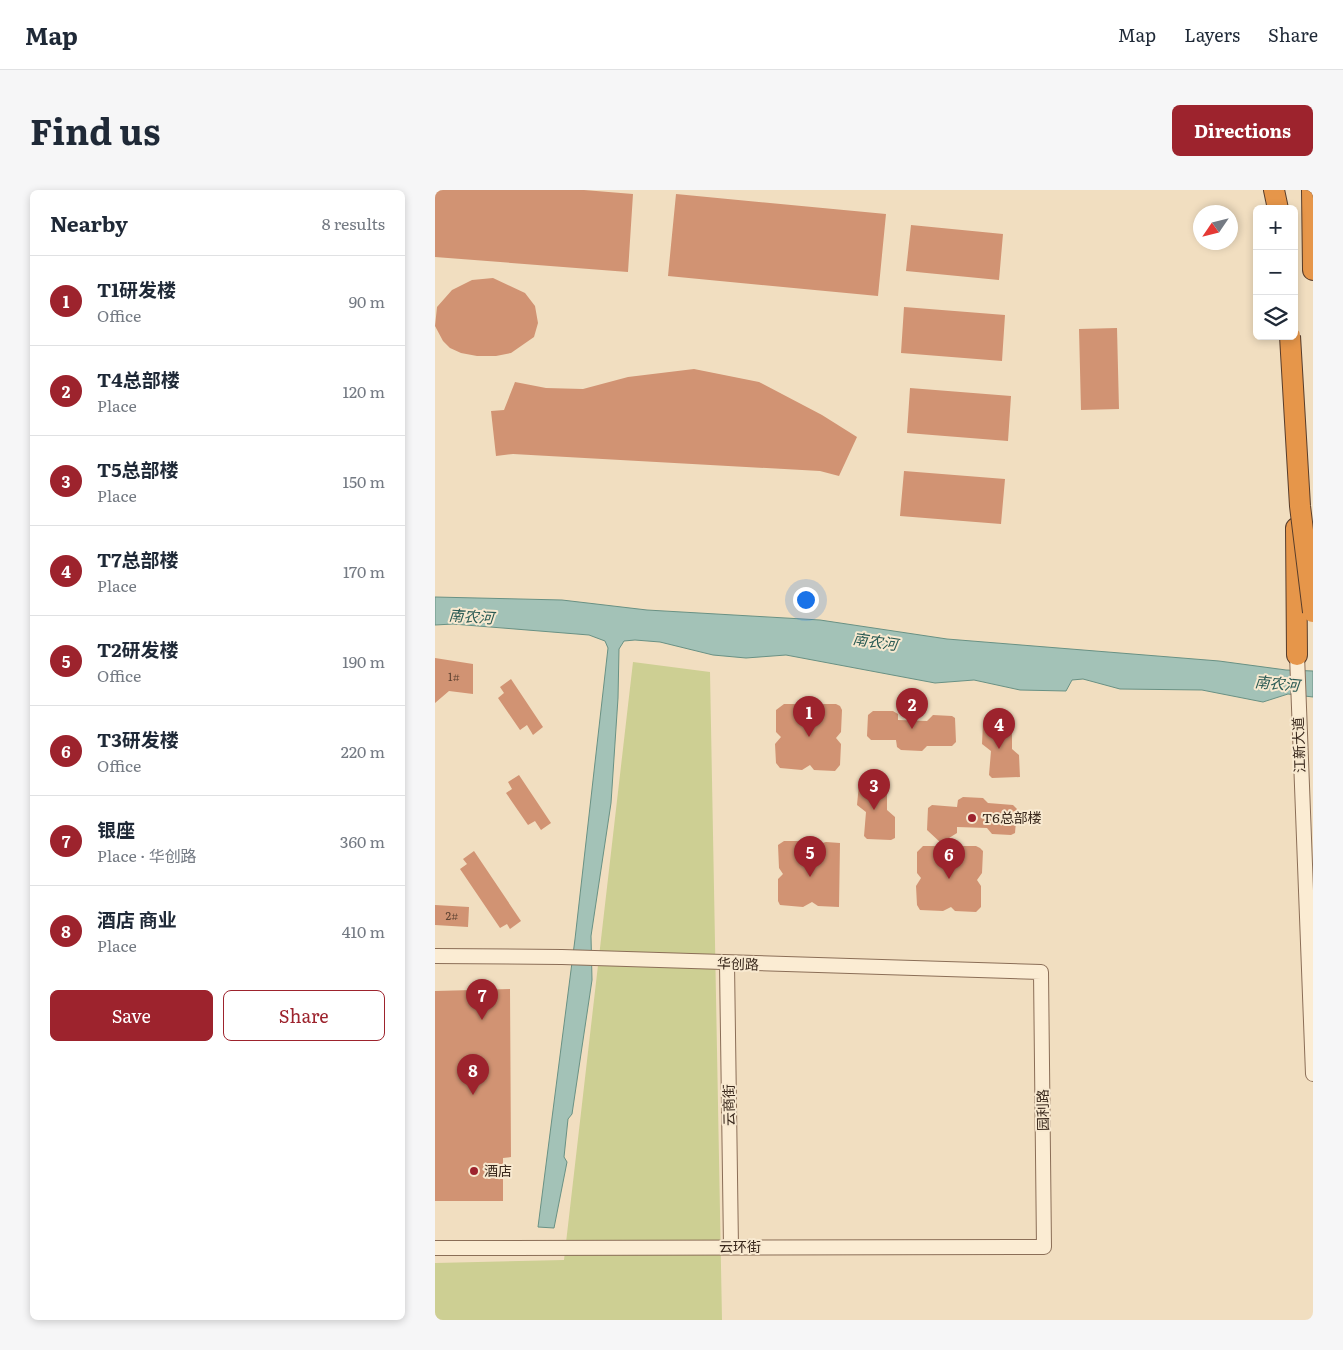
<!DOCTYPE html>
<meta charset="utf-8">
<style>
body{margin:0;font-family:Literata,"Noto Sans SC",serif;background:#f6f6f7;color:#1f2937}
.controls{position:absolute;right:15px;top:15px;display:grid;overflow:hidden;border-radius:8px;box-shadow:0 2px 8px #0003}
.controls button{width:45px;height:45px;display:grid;place-items:center;padding:0;border:0;border-bottom:1px solid #e0e1e3;background:#fff;color:#1f2937;font:25px sans-serif}
.compass{position:absolute;left:758px;top:15px;width:45px;height:45px;border-radius:50%;background:#fff;box-shadow:0 2px 8px #0003;rotate:235deg}
.you{position:absolute;left:370px;top:409px;width:18px;height:18px;margin:-12px;border:4px solid #fff;border-radius:50%;background:#1a73e8;box-shadow:0 0 0 8px #1a73e833}
.badge{display:grid;place-items:center;width:32px;height:32px;border-radius:50%;background:#9d232d;color:#fff;font-size:16px;font-weight:700}
.pin{position:absolute;translate:-50% -41px;filter:drop-shadow(0 1px 2px #0008)}
.pin::after{content:'';position:absolute;top:26px;width:18px;height:15px;background:inherit;clip-path:polygon(0 0,100% 0,50% 100%)}
.list{margin:0;padding:0;list-style:none}
h2{display:flex;justify-content:space-between;align-items:center;height:65px;margin:0;padding:0 20px;font-size:21px}
h2 small{font-size:16px;font-weight:400;color:#747a83}
.list li{display:grid;grid-template-columns:32px 1fr auto;gap:15px;align-items:center;box-sizing:border-box;height:90px;padding:0 20px;border-top:1px solid #e0e1e3}
.list b{display:block;font-size:19px;white-space:nowrap}
.list p{margin:0;font-size:16px;white-space:nowrap;color:#747a83}
.list em{font-size:16px;font-style:normal;color:#747a83}
.actions{display:flex;gap:10px;padding:15px 20px}
.actions a{flex:1;padding:11px 0;border:1px solid #9d232d;border-radius:8px;text-align:center;font-size:18px;color:#9d232d}
.actions .main{background:#9d232d;color:#fff}
.icon{flex:none;width:28px;height:28px;fill:none;stroke:currentColor;stroke-width:2;stroke-linecap:round;stroke-linejoin:round}
.map{position:relative;flex:none;width:878px;height:1130px;overflow:hidden;border-radius:8px}
header{display:flex;align-items:center;gap:30px;box-sizing:border-box;height:70px;padding:0 25px;background:#fff;border-bottom:1px solid #e0e1e3}
header strong{font-size:24px}
nav{display:flex;gap:28px;margin-inline-start:auto;font-size:18px}
.intro{display:flex;align-items:center;justify-content:space-between;box-sizing:border-box;height:120px;padding:0 30px}
h1{margin:0;font-size:35px}
.button{padding:12px 22px;border-radius:8px;background:#9d232d;color:#fff;font-size:18px;font-weight:700}
main{display:flex;gap:30px;padding:0 30px}
aside{flex:1;background:#fff;border-radius:8px;box-shadow:0 2px 8px #0003}
.map>svg:first-child{display:block}
</style>
<header>
<strong>Map</strong>
<nav><a>Map</a><a>Layers</a><a>Share</a></nav>
</header>
<div class="intro"><h1>Find us</h1><a class="button">Directions</a></div>
<main>
<aside>
<h2>Nearby<small>8 results</small></h2>
<ul class="list">
<li><span class="badge">1</span><div><b>T1研发楼</b><p>Office</p></div><em>90 m</em></li>
<li><span class="badge">2</span><div><b>T4总部楼</b><p>Place</p></div><em>120 m</em></li>
<li><span class="badge">3</span><div><b>T5总部楼</b><p>Place</p></div><em>150 m</em></li>
<li><span class="badge">4</span><div><b>T7总部楼</b><p>Place</p></div><em>170 m</em></li>
<li><span class="badge">5</span><div><b>T2研发楼</b><p>Office</p></div><em>190 m</em></li>
<li><span class="badge">6</span><div><b>T3研发楼</b><p>Office</p></div><em>220 m</em></li>
<li><span class="badge">7</span><div><b>银座</b><p>Place · 华创路</p></div><em>360 m</em></li>
<li><span class="badge">8</span><div><b>酒店 商业</b><p>Place</p></div><em>410 m</em></li>
</ul>
<div class="actions"><a class="main">Save</a><a>Share</a></div>
</aside>
<div class="map">
<svg width="878" height="1130" viewBox="0 0 878 1130">
<rect width="100%" height="100%" fill="#f1dec0"/>
<path fill="#cdcf93" d="M198,472L275,482L287,1130H0V1073L129,1070Z"/>
<path fill="#a3c2b7" stroke="#699184" d="M0,407L127,410L212,420L385,430L512,449L784,471L851,480L878,481V507L853,504L828,512L767,500L685,499L648,489L637,490L631,501L585,500L539,490L500,493L351,465L311,468L278,465L225,452L200,450L189,451L184,459L183,508L176,613L156,746L157,790L137,924L133,929L129,967L132,972L119,1038L103,1037L140,749L173,458L170,451L154,445L18,434L0,435Z"/>
<path fill="#d19373" d="M0,0H149L198,4L193,82L0,67Z
M241,4L451,24L443,106L233,86Z
M476,35L568,44L564,90L471,81Z
M58,88L90,103L100,116L103,133L99,147L76,163L61,166H42L26,163L15,158L8,151L0,136L2,117L17,100L37,90Z
M469,117L570,125L567,171L466,163Z
M682,138L684,219L646,220L644,139Z
M259,179L324,192L387,225L422,247L404,286L385,281L78,264L61,266L56,221L69,220L80,192L111,198L148,199L193,187Z
M475,198L576,206L573,251L472,243Z
M469,281L570,289L566,334L465,326Z
M0,468L38,474V504L14,501L0,513Z
M76,489L108,537L98,545L92,535L85,540L63,508L69,503L65,497Z
M349,514H369L374,519L382,514H401L405,516L407,520L406,542L401,548L406,554L405,575L400,581L379,580L375,575L367,580L345,578L341,573L340,554L346,547L341,542V520Z
M438,521H458L463,524V530L492,531L498,525L517,526L520,528L521,552L517,556H492L487,561L466,560L462,557L461,550H436L432,546L433,525Z
M554,529L573,530L577,536V559L584,565L585,587L557,588L554,585L556,561L547,554L548,533Z
M84,585L116,633L106,640L100,631L93,635L71,603L77,599L73,592Z
M429,590L448,591L452,597V620L460,627V648L456,650L432,649L429,646L431,622L422,615L424,594Z
M528,607L548,608L553,613L578,615L582,619L580,643L576,645L557,644L552,638L522,637V643L506,653L492,640L493,618L497,615L522,617L523,610Z
M349,651H364L377,656L391,652L405,653L404,717L383,716L377,712L368,717L345,715L343,711V689L348,684L344,678L343,655Z
M488,656H541L545,658L548,661L547,683L542,690L546,696V717L541,722L520,721L516,717L508,721L485,720L482,715L481,696L486,688L482,683V662Z
M39,661L86,731L75,739L72,734L65,738L25,679L32,674L28,669Z
M0,715L34,717L33,737L0,735Z
M75,799L76,967L68,968V1011H0V801Z"/>
<g fill="none" stroke-linecap="round" stroke-linejoin="round">
<defs>
<path id="minor" d="M862,465L878,884
M0,766L127,767L606,782L609,1057L0,1058
M292,774L296,1057"/>
<path id="highway" d="M839,0L843,19
M877,0L878,80
M861,338L862,465"/>
</defs>
<use href="#minor" stroke="#8b6e57" stroke-width="16"/>
<use href="#highway" stroke="#583d2b" stroke-width="22"/>
<use href="#minor" stroke="#fbecd3" stroke-width="14"/>
<use href="#highway" stroke="#e6964a" stroke-width="20"/>
<defs>
<path id="highway-bridge" d="M855,146L865,316L878,422"/>
</defs>
<use href="#highway-bridge" stroke="#583d2b" stroke-width="22" stroke-linecap="butt"/>
<use href="#highway-bridge" stroke="#e6964a" stroke-width="20"/>
</g>
<g fill="#9d232d" stroke="#f8e9d0" stroke-width="2">
<circle cx="537" cy="628" r="5"/>
<circle cx="39" cy="981" r="5"/>
</g>
<g text-anchor="middle" stroke-width="4" stroke-linejoin="round" paint-order="stroke">
<g font-size="11" fill="#5f4332">
<text x="19" y="491">1#</text>
<text x="17" y="730">2#</text>
</g>
<g font-size="14" fill="#39281c" stroke="#f8e9d0">
<text transform="translate(864 555) rotate(-92)" y="5">江新大道</text>
<text transform="translate(303 774) rotate(2)" y="5">华创路</text>
<text transform="translate(294 915) rotate(-91)" y="5">云商街</text>
<text transform="translate(608 920) rotate(-91)" y="5">园利路</text>
<text x="305" y="1062">云环街</text>
</g>
<g font-size="14" fill="#39281c" stroke="#f8e9d0" text-anchor="start">
<text x="547" y="633">T6总部楼</text>
<text x="49" y="986">酒店</text>
</g>
<g font-size="15" font-style="italic" fill="#2a5a53" stroke="#f8e9d0">
<text transform="translate(36 427) rotate(4)" y="5">南农河</text>
<text transform="translate(440 452) rotate(8)" y="5">南农河</text>
<text transform="translate(842 494) rotate(5)" y="5">南农河</text>
</g>
</g>
</svg>
<div class="controls">
<button>+</button>
<button>−</button>
<button><svg class="icon" aria-label="layers" viewBox="0 0 24 24"><path d="M12 4l9 5-9 5-9-5zM3 14l9 5 9-5"/></svg></button>
</div>
<svg class="compass" viewBox="-18 -18 36 36"><path d="M0-13l5 13h-10z" fill="#e53935"/><path d="M0 13l5-13h-10z" fill="#747a83"/></svg>
<div class="you"></div>
<div class="pin badge" style="left:374px;top:547px">1</div>
<div class="pin badge" style="left:477px;top:539px">2</div>
<div class="pin badge" style="left:439px;top:620px">3</div>
<div class="pin badge" style="left:564px;top:559px">4</div>
<div class="pin badge" style="left:375px;top:687px">5</div>
<div class="pin badge" style="left:514px;top:689px">6</div>
<div class="pin badge" style="left:47px;top:830px">7</div>
<div class="pin badge" style="left:38px;top:905px">8</div>
</div>
</main>
